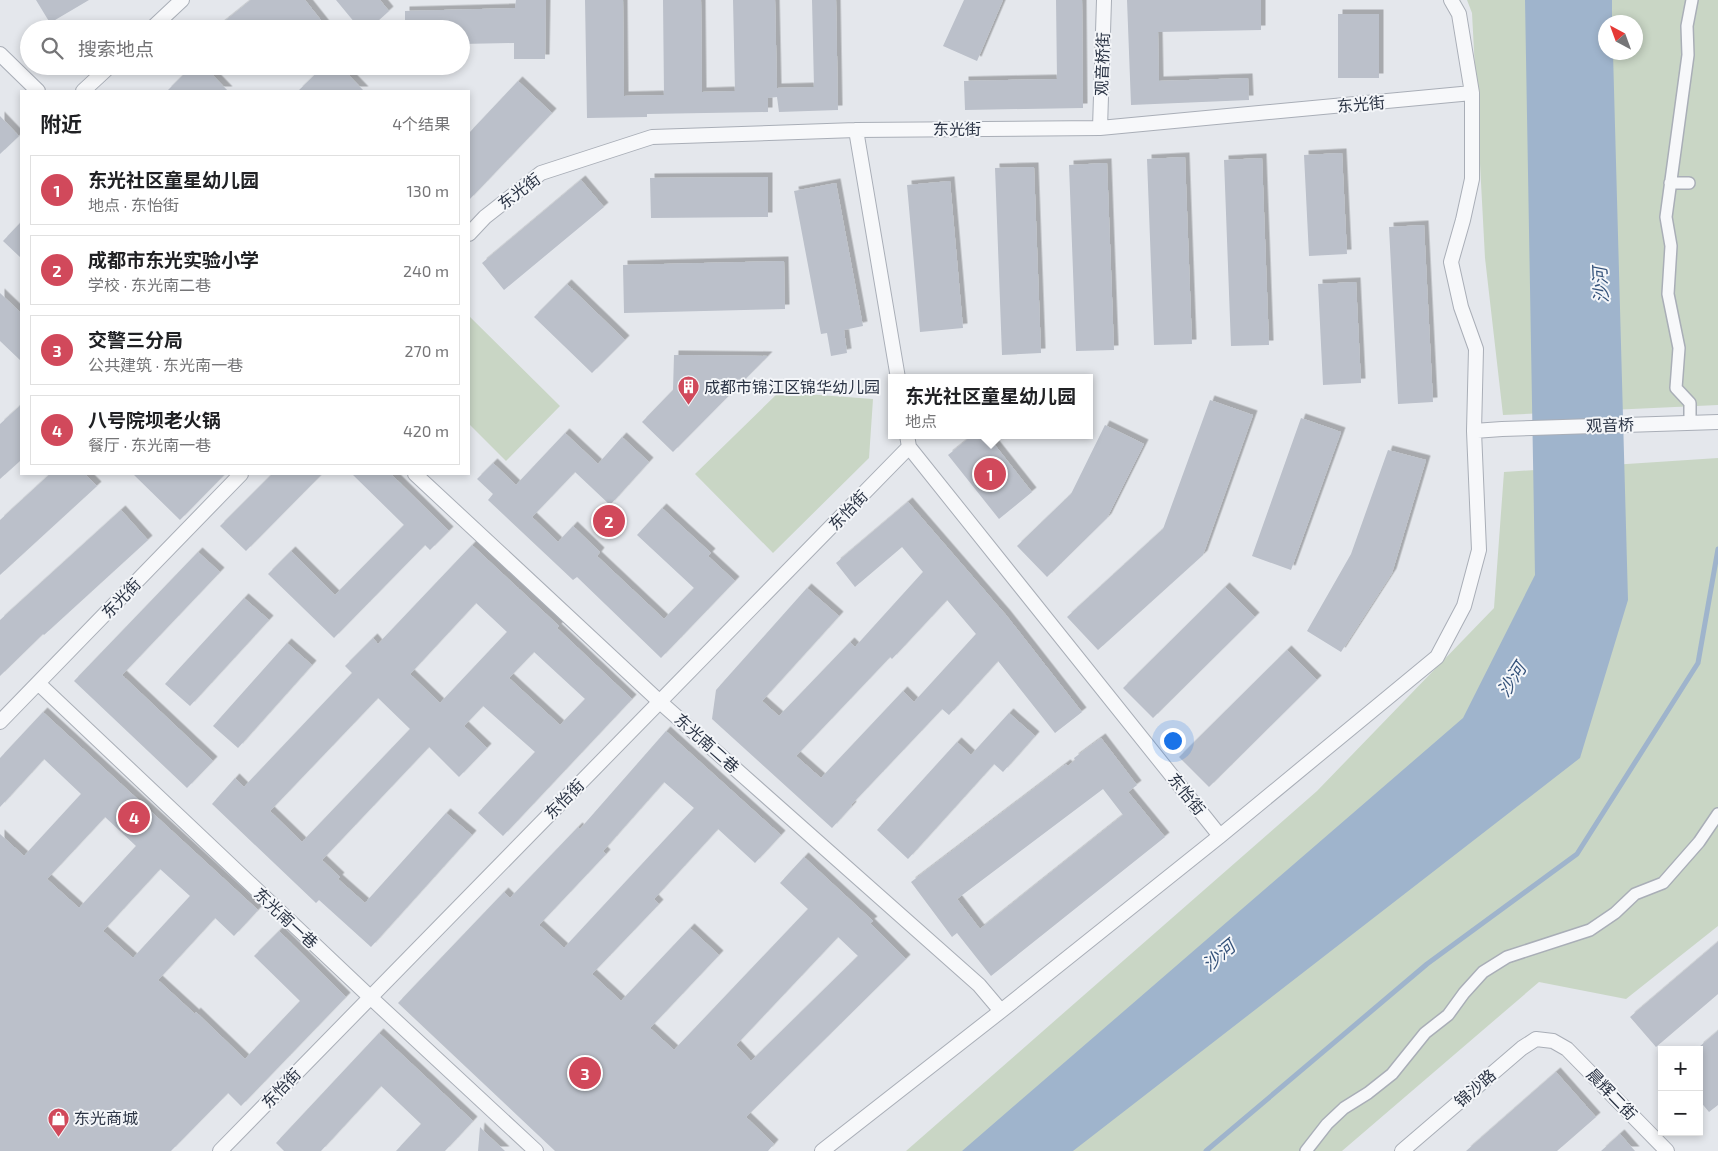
<!DOCTYPE html>
<html lang="zh">
<meta charset="utf-8">
<style>
body{margin:0;font-family:"Exo 2","Noto Sans SC",sans-serif;background:#f6f6f6;color:#202124}
.controls{position:absolute;right:15px;bottom:15px;display:grid;overflow:hidden;border-radius:0px;box-shadow:0 2px 8px #0003}
.controls button{width:45px;height:45px;display:grid;place-items:center;padding:0;border:0;border-bottom:1px solid #e0e0e0;background:#fff;color:#202124;font:25px sans-serif}
.compass{position:absolute;left:1598px;top:15px;width:45px;height:45px;border-radius:50%;background:#fff;box-shadow:0 2px 8px #0003;rotate:319deg}
.you{position:absolute;left:1172px;top:740px;width:18px;height:18px;margin:-12px;border:4px solid #fff;border-radius:50%;background:#1a73e8;box-shadow:0 0 0 8px #1a73e833}
.badge{display:grid;place-items:center;width:32px;height:32px;border-radius:50%;background:#d1495b;color:#fff;font-size:16px;font-weight:700}
.pin{position:absolute;translate:-50% -50%;border:2px solid #fff;box-shadow:0 1px 5px #0006}
.popup{position:absolute;left:888px;top:374px;width:205px;height:65px;box-sizing:border-box;display:grid;place-content:center;border-radius:0px;background:#fff;filter:drop-shadow(0 1px 4px #0005);font-size:16px;white-space:nowrap;color:#757577}
.popup b{font-size:19px;color:#202124}
.popup::after{content:'';position:absolute;left:50%;top:100%;margin-left:-10px;border:10px solid transparent;border-top-color:#fff}
.list{margin:0;padding:0;list-style:none}
h2{display:flex;justify-content:space-between;align-items:center;height:65px;margin:0;padding:0 20px;font-size:21px}
h2 small{font-size:16px;font-weight:400;color:#757577}
.list li{display:grid;grid-template-columns:32px 1fr auto;gap:15px;align-items:center;box-sizing:border-box;height:70px;margin:0 10px 10px;padding:0 10px;border:1px solid #e0e0e0;border-radius:0px}
.list b{display:block;font-size:19px;white-space:nowrap}
.list p{margin:0;font-size:16px;white-space:nowrap;color:#757577}
.list em{font-size:16px;font-style:normal;color:#757577}
.icon{flex:none;width:28px;height:28px;fill:none;stroke:currentColor;stroke-width:2;stroke-linecap:round;stroke-linejoin:round}
.map{position:relative;flex:none;width:1718px;height:1151px;overflow:hidden}
.search{position:absolute;background:#fff;box-shadow:0 2px 8px #0003;left:20px;top:20px;width:450px;height:55px;display:flex;align-items:center;gap:12px;box-sizing:border-box;padding:0 18px;border-radius:28px;color:#757577;font-size:19px}
.panel{position:absolute;background:#fff;box-shadow:0 2px 8px #0003;left:20px;top:90px;width:450px;height:385px;border-radius:0px}
.map>svg:first-child{display:block}
</style>
<div class="map">
<svg width="1718" height="1151" viewBox="0 0 1718 1151">
<defs>
<filter id="shadow"><feDropShadow dx="4.5" dy="-4.5" stdDeviation="0" flood-color="#0004"/></filter>
</defs>
<rect width="100%" height="100%" fill="#e4e7ec"/>
<path fill="#c9d6c5" fill-rule="evenodd" d="M1467,0H1718V405L1503,415L1485,258L1472,13ZM1606,22H1636V52H1606Z
M469,316L560,406L506,461L469,424Z
M779,392L873,399L869,458L773,553L695,474Z
M1718,458V926L1626,999L1539,982L1342,1151H906L1317,791L1494,608L1504,472Z"/>
<path fill="#9fb4cc" d="M1525,0H1612V22H1606V52L1613,53L1628,600L1580,758L1073,1151H962L1463,718L1535,575Z"/>
<g fill="none" stroke-linecap="round" stroke-linejoin="round">
<path stroke="#9fb4cc" stroke-width="5" d="M1206,1151L1427,964L1577,854L1698,663L1718,549"/>
</g>
<path fill="#bbc0ca" fill-rule="evenodd" filter="url(#shadow)" d="M36,0H89L50,23Z
M251,0H305L328,29H215Z
M336,0H380L389,11L369,29H360Z
M516,0H546L545,59H514V43L461,44V29H405V11L515,8Z
M585,0H623L624,96L664,95L663,0H701L702,92L735,91L733,0H775L777,88L814,87L812,0H836L838,110L779,112L777,97L768,98V112L647,114V117L587,118Z
M964,0H1003L977,61L943,46Z
M1056,0H1082L1083,108L965,110L964,81L1057,79Z
M1127,0H1261V30L1158,32L1159,81L1248,78L1249,100L1131,105Z
M1338,14H1379V78H1338Z
M192,66H204L228,91H167Z
M324,66H340L364,91H298Z
M518,81L552,113L469,200V133Z
M0,116L19,136L0,154Z
M1342,153L1347,254L1309,256L1304,155Z
M1185,157L1192,344L1154,345L1147,159Z
M1262,158L1269,345L1231,346L1224,160Z
M1107,163L1114,350L1076,351L1069,165Z
M1034,167L1041,353L1002,355L995,168Z
M768,177V217L651,218L650,178Z
M581,180L604,207L504,290L482,263Z
M950,181L963,328L920,332L907,185Z
M836,183L863,326L844,330L847,353L831,356L827,333L821,334L794,191Z
M21,222V258L3,241Z
M1424,225L1433,402L1398,404L1389,227Z
M784,261L785,309L624,313L623,265Z
M1356,282L1361,383L1323,385L1318,284Z
M567,284L625,340L592,373L534,317Z
M0,293L21,313V361L0,341Z
M674,355L768,356L673,452L642,422L673,390Z
M1210,400L1253,415L1203,555L1098,650L1067,617L1163,529Z
M21,405V460L0,479V424Z
M1301,418L1341,432L1291,570L1252,556Z
M1105,425L1144,444L1107,518L1047,577L1017,546L1071,494Z
M565,433L598,464L622,437L649,462L610,505L575,472L532,517L558,542L573,526L600,552L597,556L664,619L694,588L637,535L662,508L711,553L708,556L735,581L661,658L577,577L573,580L488,500L493,494L477,479L493,463L516,485Z
M973,435H987L1032,492L999,519L948,455Z
M1388,450L1426,460L1392,573L1341,652L1307,631L1351,554Z
M50,474H85L97,486L0,575V520Z
M133,474H225L180,520Z
M272,474H322L246,551L220,526Z
M352,474H391L449,531L430,550L425,545L334,638L268,574L291,551L335,595L404,525Z
M908,502L1006,615L1082,712L1055,733L998,661L949,715L942,709L851,805L852,806L832,828L712,719L716,690L807,588L839,616L762,701L779,716L850,642L855,647L923,572L902,547L855,587L836,563ZM947,600L976,634L914,702L903,691L821,778L796,756L890,657L892,659Z
M121,510L148,540L44,635L43,634L0,676V620Z
M472,545L559,626L557,628L632,699L503,836L478,813L535,752L483,706L464,726L487,748L459,777L429,747L322,860L340,877L338,879L365,903L446,813L472,835L371,947L319,900L316,903L212,804L235,778L244,787L352,673L345,666L373,638L378,644ZM476,603L507,632L440,703L410,674ZM534,652L585,699L560,725L509,678ZM378,698L410,729L302,842L270,811Z
M198,552L220,572L122,675L213,761L187,788L74,681Z
M1225,587L1255,617L1153,718L1123,688Z
M244,598L269,620L190,706L165,684Z
M287,643L312,665L238,748L213,726Z
M1287,650L1317,680L1209,787L1179,757Z
M43,712L258,910L234,936L215,918L158,980L195,1014L196,1012L245,1059L300,1001L254,956L279,931L346,997L241,1106L228,1093L171,1151H0V834L24,856L81,794L44,759L0,807V758ZM105,817L136,846L79,908L47,879ZM160,869L190,896L133,958L103,931Z
M1009,713L1035,736L1003,772L994,764L908,859L877,830L957,742L971,755Z
M666,731L781,835L755,863L718,829L654,899L659,904L592,974L621,1001L690,928L719,955L650,1028L674,1050L808,909L780,883L804,857L873,921L870,923L906,959L746,1117L774,1144L768,1151H555L398,1003L504,892L510,898L578,827L580,829ZM664,782L694,808L564,948L539,925L606,854L603,851ZM838,937L858,956L751,1061L736,1045Z
M1101,738L1137,785L1128,792L1165,837L991,976L957,933L952,937L911,882L1066,764L1068,766L1075,760L1074,758ZM1103,789L1123,815L980,929L957,899Z
M1718,942V994L1656,1047L1630,1017Z
M1718,1031V1105L1709,1112L1699,1100V1047Z
M379,1033L473,1121L445,1151H396L421,1124L381,1086L321,1151H284L276,1143Z
M1556,1072L1596,1117L1557,1151H1466Z
M480,1127L489,1136L505,1151H478Z
M1620,1134L1635,1151H1601Z"/>
<g fill="none" stroke-linecap="round" stroke-linejoin="round">
<defs>
<path id="pedestrian" d="M1670,183H1689
M1690,423V403L1676,388L1679,348L1668,294L1671,246L1666,217L1688,55L1687,26L1692,0
M1306,1151L1327,1124L1344,1108L1368,1093L1392,1074L1425,1033L1448,1015L1464,993L1483,972L1507,957L1590,930L1615,913L1635,894L1663,883L1699,842L1718,814"/>
<path id="minor" d="M151,29L182,0
M0,54L38,91
M83,91L110,66
M1100,128L1104,0
M856,130L898,378
M469,234L485,217L541,173L652,137L856,130L1100,128L1472,93
M1474,431L1502,429L1718,422
M907,435L909,447L1220,836
M415,474L660,702L979,985L1001,1011
M38,683L369,996L536,1151
M0,722L241,474
M220,1151L909,447
M822,1151L1001,1011L1220,836L1437,657L1464,606L1479,550L1474,431L1476,349L1461,307L1451,262L1463,220L1472,179V93L1459,14L1451,0
M1402,1151L1522,1048L1536,1039L1553,1041L1567,1049L1667,1151"/>
</defs>
<use href="#pedestrian" stroke="#a9aeb7" stroke-width="14"/>
<use href="#minor" stroke="#a9aeb7" stroke-width="16"/>
<use href="#pedestrian" stroke="#f7f8fa" stroke-width="11"/>
<use href="#minor" stroke="#f7f8fa" stroke-width="14"/>
</g>
<defs>
<symbol id="building-pin" viewBox="-11 -11 22 30"><path d="M0 17L-7.5 6A9.5 9.5 0 1 1 7.5 6Z" fill="#d1495b" stroke="#f4f6f9"/><path d="M-4-6H4V6H1V3H-1V6H-4ZM-2.5-4.3h1.7v1.8h-1.7ZM.8-4.3h1.7v1.8H.8ZM-2.5-1h1.7V.8h-1.7ZM.8-1h1.7V.8H.8Z" fill="#fff"/></symbol>
<symbol id="shop-pin" viewBox="-11 -11 22 30"><path d="M0 17L-7.5 6A9.5 9.5 0 1 1 7.5 6Z" fill="#d1495b" stroke="#f4f6f9"/><path d="M-5-2.5h2.3a2.7 3.5 0 0 1 5.4 0H5L5.5 6h-11ZM-1.5-2.5h3a1.5 2.3 0 0 0-3 0Z" fill="#fff"/></symbol>
</defs>
<g fill-rule="evenodd">
<use href="#building-pin" x="676" y="374" width="25" height="34"/>
<use href="#shop-pin" x="46" y="1106" width="25" height="34"/>
</g>
<g text-anchor="middle" stroke-width="4" stroke-linejoin="round" paint-order="stroke">
<g font-size="16" fill="#2b3445" stroke="#f4f6f9">
<text transform="translate(1102 64) rotate(-88)" y="6">观音桥街</text>
<text transform="translate(1361 104) rotate(-5)" y="6">东光街</text>
<text x="957" y="135">东光街</text>
<text transform="translate(519 191) rotate(-37)" y="6">东光街</text>
<text transform="translate(1610 425) rotate(-2)" y="6">观音桥</text>
<text transform="translate(848 510) rotate(-46)" y="6">东怡街</text>
<text transform="translate(121 598) rotate(-46)" y="6">东光街</text>
<text transform="translate(707 743) rotate(42)" y="6">东光南二巷</text>
<text transform="translate(1187 794) rotate(51)" y="6">东怡街</text>
<text transform="translate(564 799) rotate(-45)" y="6">东怡街</text>
<text transform="translate(286 918) rotate(43)" y="6">东光南一巷</text>
<text transform="translate(281 1088) rotate(-46)" y="6">东怡街</text>
<text transform="translate(1475 1088) rotate(-41)" y="6">锦沙路</text>
<text transform="translate(1612 1094) rotate(46)" y="6">晨辉二街</text>
</g>
<g font-size="16" fill="#2b3445" stroke="#f4f6f9" text-anchor="start">
<text x="704" y="393">成都市锦江区锦华幼儿园</text>
<text x="74" y="1124">东光商城</text>
</g>
<g font-size="18" font-style="italic" fill="#34527a" stroke="#f4f6f9">
<text transform="translate(1601 285) rotate(-93)" y="6">沙河</text>
<text transform="translate(1512 680) rotate(-57)" y="6">沙河</text>
<text transform="translate(1219 956) rotate(-40)" y="6">沙河</text>
</g>
</g>
</svg>
<div class="controls">
<button>+</button>
<button>−</button>
</div>
<svg class="compass" viewBox="-18 -18 36 36"><path d="M0-13l5 13h-10z" fill="#e53935"/><path d="M0 13l5-13h-10z" fill="#757577"/></svg>
<div class="you"></div>
<div class="pin badge" style="left:990px;top:474px">1</div>
<div class="popup"><b>东光社区童星幼儿园</b>地点</div>
<div class="pin badge" style="left:609px;top:521px">2</div>
<div class="pin badge" style="left:585px;top:1073px">3</div>
<div class="pin badge" style="left:134px;top:817px">4</div>
<div class="search"><svg class="icon" aria-label="search" viewBox="0 0 24 24"><circle cx="10" cy="10" r="6"/><path d="M15 15l6 6"/></svg>搜索地点</div>
<section class="panel">
<h2>附近<small>4个结果</small></h2>
<ul class="list">
<li><span class="badge">1</span><div><b>东光社区童星幼儿园</b><p>地点 · 东怡街</p></div><em>130 m</em></li>
<li><span class="badge">2</span><div><b>成都市东光实验小学</b><p>学校 · 东光南二巷</p></div><em>240 m</em></li>
<li><span class="badge">3</span><div><b>交警三分局</b><p>公共建筑 · 东光南一巷</p></div><em>270 m</em></li>
<li><span class="badge">4</span><div><b>八号院坝老火锅</b><p>餐厅 · 东光南一巷</p></div><em>420 m</em></li>
</ul>
</section>
</div>
